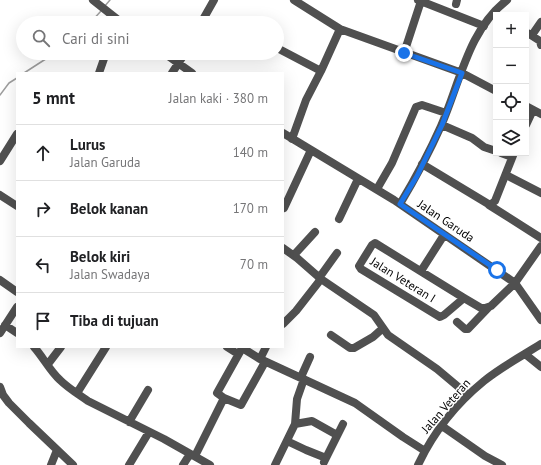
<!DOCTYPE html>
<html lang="id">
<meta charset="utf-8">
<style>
body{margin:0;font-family:"PT Sans",sans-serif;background:#f6f6f6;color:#202124}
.controls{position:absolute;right:12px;top:12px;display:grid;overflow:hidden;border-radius:0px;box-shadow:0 4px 16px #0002}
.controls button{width:36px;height:36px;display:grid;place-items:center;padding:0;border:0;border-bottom:1px solid #e0e0e0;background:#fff;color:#202124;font:20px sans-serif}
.stop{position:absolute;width:12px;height:12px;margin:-9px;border:3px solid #1a73e8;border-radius:50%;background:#fff}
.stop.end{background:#1a73e8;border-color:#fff;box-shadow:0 1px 4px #0008}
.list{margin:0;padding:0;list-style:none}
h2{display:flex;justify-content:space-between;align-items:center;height:52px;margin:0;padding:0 16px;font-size:17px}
h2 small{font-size:13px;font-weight:400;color:#757577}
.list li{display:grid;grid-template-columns:26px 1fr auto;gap:12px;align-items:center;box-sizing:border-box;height:56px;padding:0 16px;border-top:1px solid #e0e0e0}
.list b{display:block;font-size:15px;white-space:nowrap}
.list p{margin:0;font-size:13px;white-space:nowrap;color:#757577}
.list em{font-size:13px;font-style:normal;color:#757577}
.icon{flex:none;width:22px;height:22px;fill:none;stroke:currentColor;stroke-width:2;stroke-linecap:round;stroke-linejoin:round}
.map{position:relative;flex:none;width:541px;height:465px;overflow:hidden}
.search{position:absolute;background:#fff;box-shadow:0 4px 16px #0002;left:16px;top:16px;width:268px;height:44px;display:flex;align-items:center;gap:10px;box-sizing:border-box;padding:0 14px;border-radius:22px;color:#757577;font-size:15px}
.panel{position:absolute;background:#fff;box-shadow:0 4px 16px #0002;left:16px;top:72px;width:268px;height:276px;border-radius:0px}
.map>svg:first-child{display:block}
</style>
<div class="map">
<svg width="541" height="465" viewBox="0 0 541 465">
<rect width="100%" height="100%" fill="#fff"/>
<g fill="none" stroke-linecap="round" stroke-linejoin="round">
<path stroke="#9e9e9e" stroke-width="1.5" d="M104,7L110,0
M90,23L101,11
M24,73L55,53
M0,95L9,83L17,78"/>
<path stroke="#505050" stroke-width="8" d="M93,0L122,23
M294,0L340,29L462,73L496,91
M418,0L484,26
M456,4L457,0
M201,23L214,0
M526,32L540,41L541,45
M532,35L541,22
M279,49L321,71
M164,53L192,73
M404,53L421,1
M99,73L106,53
M172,73L185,53
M526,106L541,114
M442,125L472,138L484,147L496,151
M526,125L533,110
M283,133L394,200L515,283L541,320
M292,139L306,100L321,71L340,29
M501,153L512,157
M0,161L17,134
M422,164L490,205L495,201L514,153
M506,175L541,193
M377,189L392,163L416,107L422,105L446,113
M0,195L17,206
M400,204C415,179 429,153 441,126C460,83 468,30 507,0
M489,205L541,238
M284,208L311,150
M339,219L358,179
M283,248L297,258L321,279L374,315L388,335L437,369L468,395
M294,255L315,232
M421,271L444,235
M319,278L337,253
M0,280L17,292
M464,298L444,315L440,317L361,269L359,266L372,245L375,243L464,298L481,308H485L491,306L515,283L541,246
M457,322L465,329H468L489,307
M283,324L296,311L321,279
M5,325L17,333
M0,333L17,307
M331,335L350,348H354L373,337L382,329
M34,347C43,357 50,371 60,380C68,388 78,394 88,401L164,439L210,465
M227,347L238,354
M266,347L260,359L355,403L403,437L425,451
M525,354L541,367
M260,359L244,349L241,350L217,393L224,398L241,405L265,362
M48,364L61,347
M301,377L310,357
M0,387L3,395L9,403L29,423L73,465
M77,393L106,347
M129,422L148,390
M295,424L312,421L337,435
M442,426L485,456L502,465
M287,441L306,450L326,458
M195,456L224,398
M324,462L343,424
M51,465L57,450
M129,465L149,432
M183,465L190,454
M275,465L295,424L297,399L304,379
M418,465C433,433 457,403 484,381C501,367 522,356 541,344"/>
</g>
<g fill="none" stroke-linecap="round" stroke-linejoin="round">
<path stroke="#1a73e8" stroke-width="5" d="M404,53L462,73L442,125L417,176L400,204L497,270"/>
</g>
<g text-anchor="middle" stroke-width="3" stroke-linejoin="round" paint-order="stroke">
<g font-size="12" fill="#000" stroke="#fff">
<text transform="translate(446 221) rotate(34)" y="4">Jalan Garuda</text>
<text transform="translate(403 280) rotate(32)" y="4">Jalan Veteran I</text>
<text transform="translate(446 406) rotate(-49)" y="4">Jalan Veteran</text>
</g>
</g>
</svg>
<div class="controls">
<button>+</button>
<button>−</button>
<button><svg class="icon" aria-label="locate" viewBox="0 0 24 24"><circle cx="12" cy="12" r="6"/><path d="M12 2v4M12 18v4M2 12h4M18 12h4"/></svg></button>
<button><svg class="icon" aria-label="layers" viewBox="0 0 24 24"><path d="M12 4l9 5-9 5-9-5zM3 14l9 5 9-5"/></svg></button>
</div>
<div class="stop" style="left:497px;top:270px"></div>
<div class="stop end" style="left:404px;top:53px"></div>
<div class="search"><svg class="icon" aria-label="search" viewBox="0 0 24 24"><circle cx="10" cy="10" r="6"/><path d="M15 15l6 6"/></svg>Cari di sini</div>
<section class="panel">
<h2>5 mnt<small>Jalan kaki · 380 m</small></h2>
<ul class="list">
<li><svg class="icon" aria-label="ahead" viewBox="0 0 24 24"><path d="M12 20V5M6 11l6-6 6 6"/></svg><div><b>Lurus</b><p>Jalan Garuda</p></div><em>140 m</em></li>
<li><svg class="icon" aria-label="right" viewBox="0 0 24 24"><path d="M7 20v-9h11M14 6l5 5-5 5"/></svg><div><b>Belok kanan</b></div><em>170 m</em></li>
<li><svg class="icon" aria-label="left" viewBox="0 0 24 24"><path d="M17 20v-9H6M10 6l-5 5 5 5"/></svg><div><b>Belok kiri</b><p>Jalan Swadaya</p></div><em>70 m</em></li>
<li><svg class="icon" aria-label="arrive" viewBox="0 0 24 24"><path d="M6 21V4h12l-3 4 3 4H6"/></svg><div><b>Tiba di tujuan</b></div></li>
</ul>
</section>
</div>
